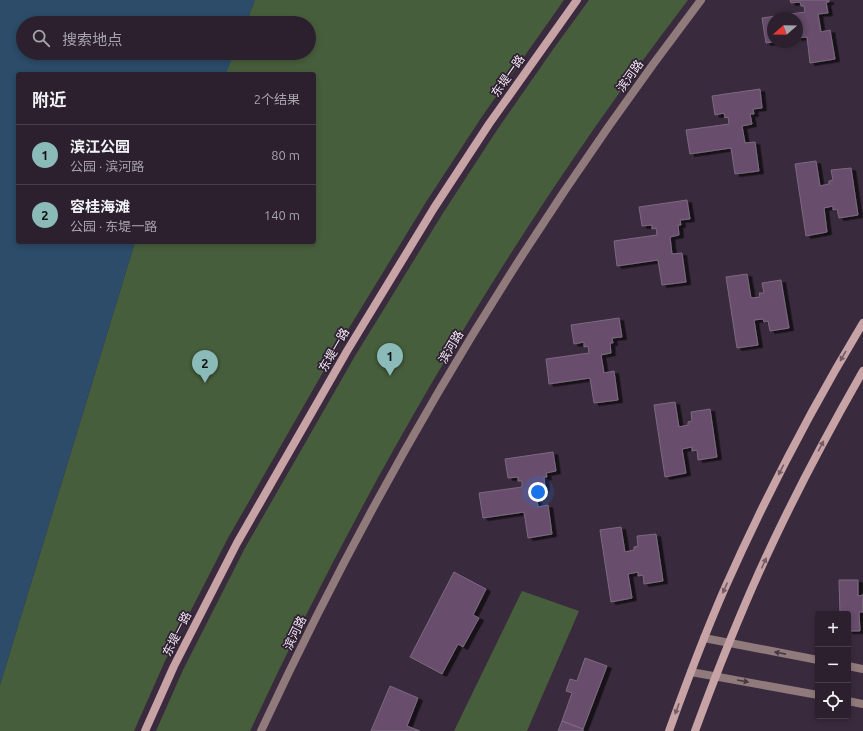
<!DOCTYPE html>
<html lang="zh">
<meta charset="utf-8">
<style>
body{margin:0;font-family:Ubuntu,"Noto Sans SC",sans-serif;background:#382d3a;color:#f1f3f6}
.controls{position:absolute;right:12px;bottom:12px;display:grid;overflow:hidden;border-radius:4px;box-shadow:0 2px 6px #0003}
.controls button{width:36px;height:36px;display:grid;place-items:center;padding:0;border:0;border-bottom:1px solid #483e4a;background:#2c202e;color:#f1f3f6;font:20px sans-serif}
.compass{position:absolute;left:767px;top:12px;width:36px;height:36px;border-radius:50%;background:#2c202e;box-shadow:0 2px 6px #0003;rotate:250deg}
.you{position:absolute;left:538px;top:492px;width:14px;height:14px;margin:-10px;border:3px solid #fff;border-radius:50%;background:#1a73e8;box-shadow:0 0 0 6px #1a73e833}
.badge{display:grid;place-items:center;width:26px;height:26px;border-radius:50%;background:#8bbbb9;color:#111;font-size:13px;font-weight:700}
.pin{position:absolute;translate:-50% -33px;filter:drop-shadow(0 1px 2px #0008)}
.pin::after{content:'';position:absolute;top:21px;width:14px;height:12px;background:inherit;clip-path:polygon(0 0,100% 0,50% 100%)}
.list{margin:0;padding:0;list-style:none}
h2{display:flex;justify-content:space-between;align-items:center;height:52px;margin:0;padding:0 16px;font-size:17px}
h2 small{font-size:13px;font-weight:400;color:#a6a3aa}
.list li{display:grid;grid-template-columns:26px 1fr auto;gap:12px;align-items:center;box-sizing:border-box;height:60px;padding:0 16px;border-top:1px solid #483e4a}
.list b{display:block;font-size:15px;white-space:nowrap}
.list p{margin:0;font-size:13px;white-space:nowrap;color:#a6a3aa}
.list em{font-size:13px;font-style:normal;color:#a6a3aa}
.icon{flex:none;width:22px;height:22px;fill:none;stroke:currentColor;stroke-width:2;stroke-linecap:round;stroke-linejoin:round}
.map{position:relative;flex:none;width:863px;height:731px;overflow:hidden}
.search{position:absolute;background:#2c202e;box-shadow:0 2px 6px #0003;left:16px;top:16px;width:300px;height:44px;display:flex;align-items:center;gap:10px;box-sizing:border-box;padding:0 14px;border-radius:22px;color:#a6a3aa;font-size:15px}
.panel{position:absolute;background:#2c202e;box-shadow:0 2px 6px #0003;left:16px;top:72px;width:300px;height:172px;border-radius:4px}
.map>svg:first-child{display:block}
</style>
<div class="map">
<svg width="863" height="731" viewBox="0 0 863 731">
<defs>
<filter id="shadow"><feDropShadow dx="4.5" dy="2.5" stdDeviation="0" flood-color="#0009"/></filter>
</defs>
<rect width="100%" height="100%" fill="#3a2a3d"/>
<path fill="#475e3c" d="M255,0H564L481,118L426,202L338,346L228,538L165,661L134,731H0V685L135,242H314V74H225L234,53H309V23H246Z
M589,0H688C515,226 370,473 250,731H156L183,670L245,548L355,356L443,213L497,130L554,48Z
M522,591L579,611L527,731H454Z"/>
<path fill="#2c4c69" d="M0,0H255L246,23H23V53H234L226,74H18V242H135L0,685Z"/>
<path fill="#684d6d" stroke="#7c6a80" filter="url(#shadow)" d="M790,0H829V2H826L828,13L818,14L821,32L830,30L835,59L810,63L807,37L797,38V18H773V42L766,43L762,18L805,12L804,6H801L800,2L791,3Z
M760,89L762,108L753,109L754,114H750L752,124L742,126L745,143L755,142L759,171L735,174L731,148L690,154L686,130L729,124L728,117L725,118L724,113L715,115L712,96Z
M816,161L820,186L829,184V181L833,180L831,170L851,168L858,215L839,218L837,209L833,210V206L824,208L827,232L806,236L795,164Z
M687,200L690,219L680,220L681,225H678L679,235L670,237L672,254L682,253L686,282L662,285L658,260L617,266L614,241L657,235L656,228L652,229V225L642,226L639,207Z
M747,274L751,298L760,297L759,293H764L762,283L781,280L789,328L770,331L768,321L764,322L763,319L754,320L758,345L737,348L726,277Z
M619,318L622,337L612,338L613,343H610L611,353L601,355L604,373L614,371L618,400L594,403L590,378L549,384L546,359L589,353L588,346L584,347V342L574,344L571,325Z
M675,402L679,427L688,425V422L692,421L691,412L710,409L717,457L698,460L697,450L692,451V447L682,449L686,473L665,477L654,405Z
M553,452L556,471L546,473L547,477H544L545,488L535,489L538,507L548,505L552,534L528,538L524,512L483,518L479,493L522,487V481H518V477L508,478L505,459Z
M621,527L625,552L634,550V547L638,546L637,536L656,534L663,581L644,584L643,575L638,576V572L628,574L632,598L611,602L600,530Z
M454,572L486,589L473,615L479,618L463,647L458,644L442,674L410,657Z
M839,580H858V596L863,595V612H859L860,631H848V614H840Z
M585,658L607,666L583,729L562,721L572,693L566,691L570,679L577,681Z
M390,686L418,698L407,726L420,731H371Z
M562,721L583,729V731H558Z"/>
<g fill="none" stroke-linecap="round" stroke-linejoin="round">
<path stroke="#907a7c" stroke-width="8" d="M704,638L818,660
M848,666L863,669
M691,672L818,695
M848,701L863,704
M261,731C381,473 528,227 701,0"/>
<path stroke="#c7a3a6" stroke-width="8" d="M145,731L174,666L237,543L347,351L434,208L489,124L577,0
M669,731C686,684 704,636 724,590C765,498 811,409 863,323
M695,731C719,666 744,603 774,540C801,483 831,427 863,371"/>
</g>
<defs><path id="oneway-solid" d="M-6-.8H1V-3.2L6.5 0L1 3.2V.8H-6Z"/></defs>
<g fill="#735b66">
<use href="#oneway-solid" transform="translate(843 356) rotate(120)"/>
<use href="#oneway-solid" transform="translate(821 446) rotate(-62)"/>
<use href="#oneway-solid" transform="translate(781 470) rotate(117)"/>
<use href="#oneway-solid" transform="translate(764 563) rotate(-66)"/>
<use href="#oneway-solid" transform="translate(725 588) rotate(114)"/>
<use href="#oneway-solid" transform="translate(677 709) rotate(110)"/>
</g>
<g fill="#473644">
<use href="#oneway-solid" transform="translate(780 653) rotate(-169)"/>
<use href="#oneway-solid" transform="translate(743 681) rotate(10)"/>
</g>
<g text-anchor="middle" stroke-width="3.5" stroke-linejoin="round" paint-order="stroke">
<g font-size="12" fill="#f2e7f4" stroke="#2f2032">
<text transform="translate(508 76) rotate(-55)" y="4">东堤一路</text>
<text transform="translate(630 76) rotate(-54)" y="4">滨河路</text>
<text transform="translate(451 347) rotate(-59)" y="4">滨河路</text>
<text transform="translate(334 350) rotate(-60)" y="4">东堤一路</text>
<text transform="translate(295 633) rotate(-64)" y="4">滨河路</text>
<text transform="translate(177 634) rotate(-63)" y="4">东堤一路</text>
</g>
</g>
</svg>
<div class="controls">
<button>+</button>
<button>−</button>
<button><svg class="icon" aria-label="locate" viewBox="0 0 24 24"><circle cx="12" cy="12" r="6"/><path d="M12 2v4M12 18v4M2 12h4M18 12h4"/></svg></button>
</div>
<svg class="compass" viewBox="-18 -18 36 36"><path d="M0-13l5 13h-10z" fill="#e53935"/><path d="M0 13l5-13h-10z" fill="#a6a3aa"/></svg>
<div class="you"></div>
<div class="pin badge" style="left:390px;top:376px">1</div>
<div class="pin badge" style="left:205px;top:383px">2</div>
<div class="search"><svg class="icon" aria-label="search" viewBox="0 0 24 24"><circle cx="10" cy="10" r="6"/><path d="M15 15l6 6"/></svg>搜索地点</div>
<section class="panel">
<h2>附近<small>2个结果</small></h2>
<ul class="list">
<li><span class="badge">1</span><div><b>滨江公园</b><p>公园 · 滨河路</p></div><em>80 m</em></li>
<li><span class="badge">2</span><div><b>容桂海滩</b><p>公园 · 东堤一路</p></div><em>140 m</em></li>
</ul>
</section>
</div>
